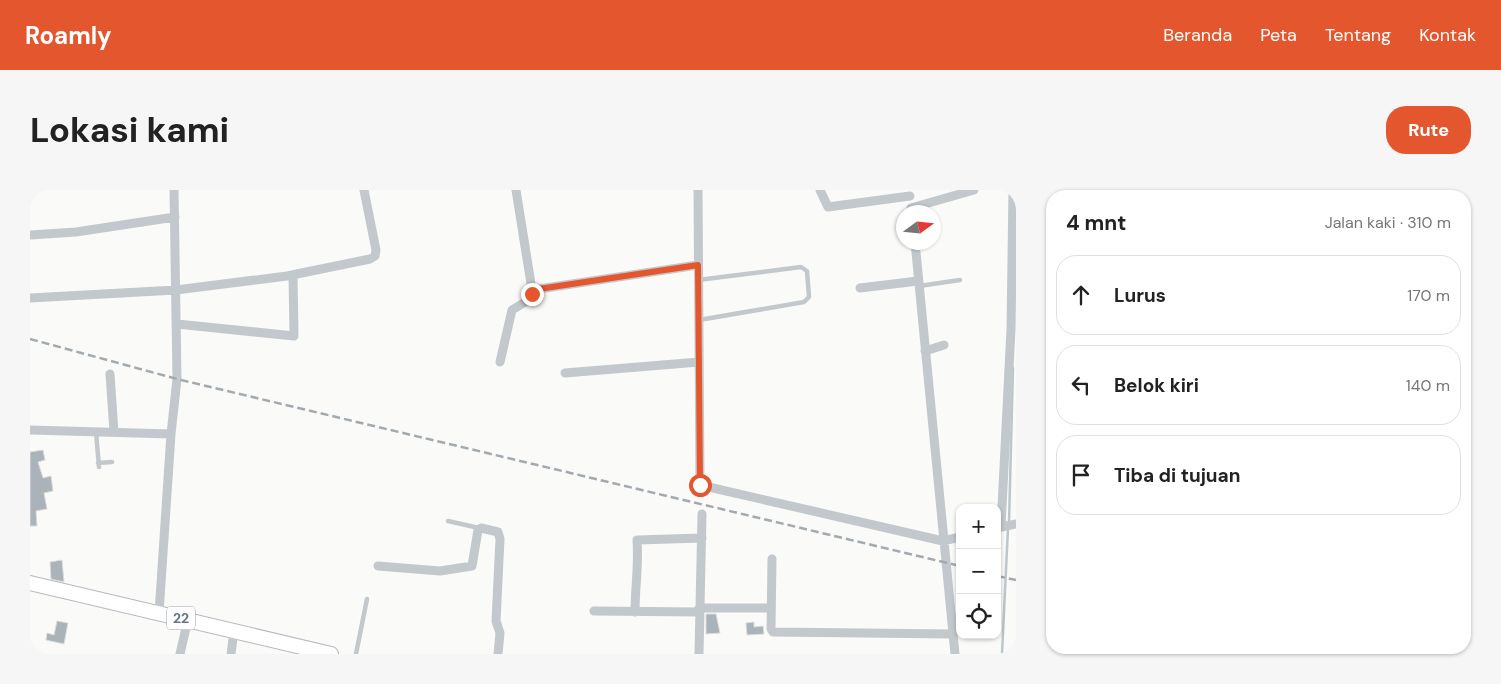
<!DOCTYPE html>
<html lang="id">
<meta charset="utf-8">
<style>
body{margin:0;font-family:"DM Sans",sans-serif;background:#f6f6f6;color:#222}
.controls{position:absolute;right:15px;bottom:15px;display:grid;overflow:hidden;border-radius:10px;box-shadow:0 1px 4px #0004}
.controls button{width:45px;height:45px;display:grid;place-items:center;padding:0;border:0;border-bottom:1px solid #e0e0e0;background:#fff;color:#222;font:25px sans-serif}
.compass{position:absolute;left:866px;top:15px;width:45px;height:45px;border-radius:50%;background:#fff;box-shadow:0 1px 4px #0004;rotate:75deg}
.stop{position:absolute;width:15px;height:15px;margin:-11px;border:4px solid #e4572e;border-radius:50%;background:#fff}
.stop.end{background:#e4572e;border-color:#fff;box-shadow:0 1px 5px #0008}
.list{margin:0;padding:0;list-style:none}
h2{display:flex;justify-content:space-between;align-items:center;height:65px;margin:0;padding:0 20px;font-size:21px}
h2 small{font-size:16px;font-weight:400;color:#767676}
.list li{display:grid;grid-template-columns:32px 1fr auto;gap:15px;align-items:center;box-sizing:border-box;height:80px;margin:0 10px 10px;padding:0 10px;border:1px solid #e0e0e0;border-radius:20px}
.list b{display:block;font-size:19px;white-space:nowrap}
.list em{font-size:16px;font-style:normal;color:#767676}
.icon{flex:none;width:28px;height:28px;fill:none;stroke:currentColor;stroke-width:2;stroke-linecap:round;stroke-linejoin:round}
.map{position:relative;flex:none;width:986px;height:464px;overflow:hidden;border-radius:20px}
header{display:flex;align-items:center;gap:30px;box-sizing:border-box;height:70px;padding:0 25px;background:#e4572e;color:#fff}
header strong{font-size:24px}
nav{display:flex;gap:28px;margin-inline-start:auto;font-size:18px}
.intro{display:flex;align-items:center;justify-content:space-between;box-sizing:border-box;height:120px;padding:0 30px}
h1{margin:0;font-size:35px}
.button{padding:12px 22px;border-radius:20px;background:#e4572e;color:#fff;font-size:18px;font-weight:700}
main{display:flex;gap:30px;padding:0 30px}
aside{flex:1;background:#fff;border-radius:20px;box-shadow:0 1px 4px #0004}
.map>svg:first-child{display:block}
</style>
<header>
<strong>Roamly</strong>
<nav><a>Beranda</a><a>Peta</a><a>Tentang</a><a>Kontak</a></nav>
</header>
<div class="intro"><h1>Lokasi kami</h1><a class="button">Rute</a></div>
<main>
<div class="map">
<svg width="986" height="464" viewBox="0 0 986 464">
<rect width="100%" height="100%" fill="#fafaf8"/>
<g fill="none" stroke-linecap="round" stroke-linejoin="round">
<path stroke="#bbc7cb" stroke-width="2.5" d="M979,333L983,178
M972,464L978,338"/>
</g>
<path fill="#aab3b9" stroke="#dcdcda" d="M13,260L15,270L8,272L13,288L21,286L23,301L14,303L17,319L6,321L7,336H0V262Z
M32,370L34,392L21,389L20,372Z
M676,424H686L690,443L676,444Z
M27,431L38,433L34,454L16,450L17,443L24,445Z
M724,432V437L733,436L734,444L717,445L716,433Z"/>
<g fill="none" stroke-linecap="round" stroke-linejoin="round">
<defs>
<path id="trunk" d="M0,393L301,464"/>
</defs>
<use href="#trunk" stroke="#b4b9bd" stroke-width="16"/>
<path stroke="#c3c8cc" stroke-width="4.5" d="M668,90L771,77L777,81L779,107L774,112L669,130
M889,96L930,90
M66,242L69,277
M68,273L82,272
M418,331L449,338
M326,464L337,409"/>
<path stroke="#c3c8cc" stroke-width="9" d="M668,0L670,295L913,351L930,347
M790,0L798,17L880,6
M881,18L944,0
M0,45L46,42L145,27
M885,52L925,464
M830,98L888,91
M502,100L668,75
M0,108L146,100L257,86L340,69L345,66L346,60L334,0
M147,134L264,146L263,85
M895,161L914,155
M470,172L482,120L495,112L502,100L486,0
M535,183L669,172
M80,184L84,242
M0,240L141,244
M971,337L981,139L983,0
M967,338L986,334
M742,369L741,439L743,442L922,444
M348,376L410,381L442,376L448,340L451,338L468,342L470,349L466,431L470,443L468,464
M669,418H741
M564,421L669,422
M605,422C605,397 609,375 607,350L672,348
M129,423L141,244L147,189L144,0
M150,464L158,429
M201,464L204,441
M669,464L672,324"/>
<use href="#trunk" stroke="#fff" stroke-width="14"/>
<path stroke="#a2aab0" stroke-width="2.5" stroke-dasharray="8 4" stroke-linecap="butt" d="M0,149L147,189L930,376
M967,386L986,390"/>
</g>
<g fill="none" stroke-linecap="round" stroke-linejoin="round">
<path stroke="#e4572e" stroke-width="6" d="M502,104V100L668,75L670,295"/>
</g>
<g text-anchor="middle" stroke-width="5" stroke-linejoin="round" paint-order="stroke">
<rect fill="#fff" stroke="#939fa8" stroke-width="1" x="137" y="416.5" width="28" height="23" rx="4"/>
<g font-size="14" font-weight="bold" fill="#657683">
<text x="151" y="433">22</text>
</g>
</g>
</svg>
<div class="controls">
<button>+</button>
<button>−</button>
<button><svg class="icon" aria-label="locate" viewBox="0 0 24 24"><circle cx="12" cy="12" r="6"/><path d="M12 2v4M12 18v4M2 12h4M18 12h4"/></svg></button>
</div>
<svg class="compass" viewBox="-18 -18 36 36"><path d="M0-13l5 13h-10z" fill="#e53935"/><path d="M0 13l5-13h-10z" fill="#767676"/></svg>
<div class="stop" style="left:670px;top:295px"></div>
<div class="stop end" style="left:502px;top:104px"></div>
</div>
<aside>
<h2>4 mnt<small>Jalan kaki · 310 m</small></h2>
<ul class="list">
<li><svg class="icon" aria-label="ahead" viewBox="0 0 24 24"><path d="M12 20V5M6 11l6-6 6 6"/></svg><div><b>Lurus</b></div><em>170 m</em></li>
<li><svg class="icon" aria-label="left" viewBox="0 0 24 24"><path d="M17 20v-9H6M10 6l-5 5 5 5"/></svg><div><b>Belok kiri</b></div><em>140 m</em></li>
<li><svg class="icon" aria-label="arrive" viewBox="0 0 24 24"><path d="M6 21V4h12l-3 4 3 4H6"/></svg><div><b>Tiba di tujuan</b></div></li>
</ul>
</aside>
</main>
